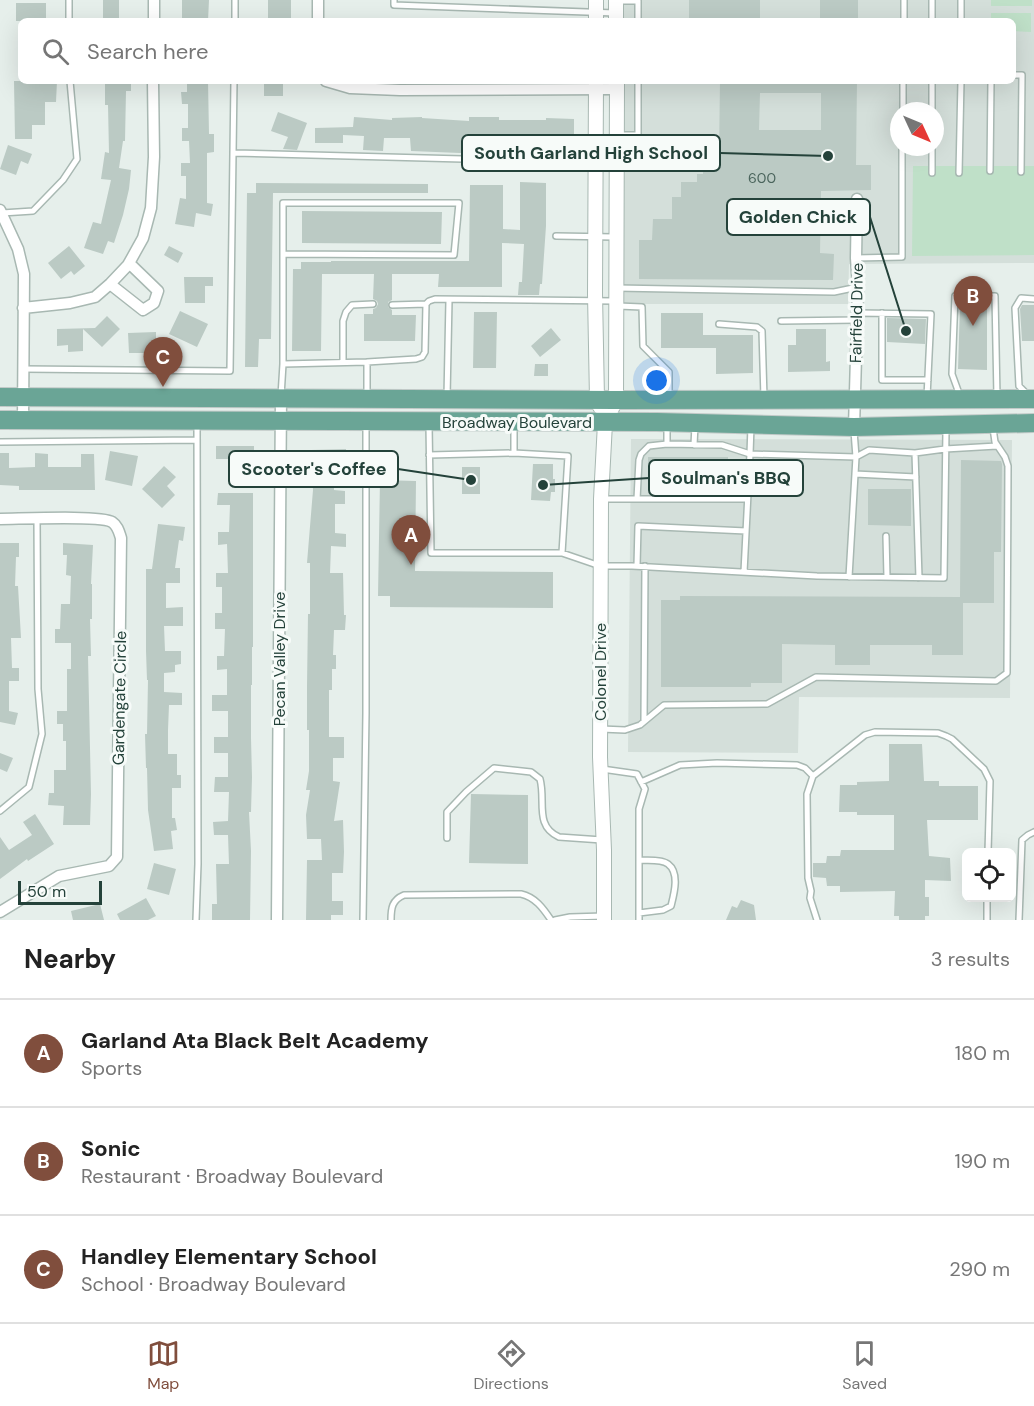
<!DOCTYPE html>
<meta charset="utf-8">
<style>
body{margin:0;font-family:"DM Sans",sans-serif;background:#f2f2f2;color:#222}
.controls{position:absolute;right:18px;bottom:18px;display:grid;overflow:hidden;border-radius:9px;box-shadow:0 6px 24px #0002}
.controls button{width:54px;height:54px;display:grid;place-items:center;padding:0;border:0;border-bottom:2px solid #e0e0e0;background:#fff;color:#222;font:30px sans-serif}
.compass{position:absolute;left:890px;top:102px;width:54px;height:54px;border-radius:50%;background:#fff;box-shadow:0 6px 24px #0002;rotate:134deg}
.scale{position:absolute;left:18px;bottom:15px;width:84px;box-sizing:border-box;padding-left:6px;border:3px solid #24423a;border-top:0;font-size:16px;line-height:21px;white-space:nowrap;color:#24423a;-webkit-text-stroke:4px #f7fbf9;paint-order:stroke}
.you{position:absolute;left:657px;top:381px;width:21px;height:21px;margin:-15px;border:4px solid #fff;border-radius:50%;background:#1a73e8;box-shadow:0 0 0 9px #1a73e833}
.badge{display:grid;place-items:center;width:39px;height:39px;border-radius:50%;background:#804e3d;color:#fff;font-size:20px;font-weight:700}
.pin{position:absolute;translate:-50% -50px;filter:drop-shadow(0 2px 3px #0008)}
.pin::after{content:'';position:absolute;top:32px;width:21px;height:18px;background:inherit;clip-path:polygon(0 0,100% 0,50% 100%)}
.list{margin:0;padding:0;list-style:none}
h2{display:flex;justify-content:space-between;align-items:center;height:78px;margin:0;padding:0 24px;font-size:26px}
h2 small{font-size:20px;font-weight:400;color:#767676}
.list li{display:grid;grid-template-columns:39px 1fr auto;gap:18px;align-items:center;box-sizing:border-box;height:108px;padding:0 24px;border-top:2px solid #e0e0e0}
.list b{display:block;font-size:22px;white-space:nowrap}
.list p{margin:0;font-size:20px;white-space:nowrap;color:#767676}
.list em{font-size:20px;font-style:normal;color:#767676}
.icon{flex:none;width:33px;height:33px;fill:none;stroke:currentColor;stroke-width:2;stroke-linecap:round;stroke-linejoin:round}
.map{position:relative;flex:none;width:1034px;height:920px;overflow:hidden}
.search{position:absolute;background:#fff;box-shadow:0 6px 24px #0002;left:18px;right:18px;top:18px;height:66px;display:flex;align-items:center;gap:15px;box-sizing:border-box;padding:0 21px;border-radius:9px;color:#767676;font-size:22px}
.sheet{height:402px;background:#fff}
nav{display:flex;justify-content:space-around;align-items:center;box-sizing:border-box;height:84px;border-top:2px solid #e0e0e0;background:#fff;font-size:16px;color:#767676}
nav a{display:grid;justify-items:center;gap:3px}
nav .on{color:#804e3d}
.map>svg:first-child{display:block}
</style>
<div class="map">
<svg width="1034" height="920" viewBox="0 0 1034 920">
<rect width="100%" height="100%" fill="#e6efeb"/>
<path fill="#d4dfda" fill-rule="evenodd" d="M622,0H1034V263L849,264L848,304H622V81H1013V21H622ZM899,111H935V147H899Z
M631,439L1012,440L1010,698L799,697L798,753L628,752Z"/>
<path fill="#bfe0c8" d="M991,0H1032V6H991Z
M991,13H1031V32L1013,31V21H991Z
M913,166H1034V255L912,256Z"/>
<path fill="#bbcac4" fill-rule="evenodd" d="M103,0H119V21H103Z
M182,0H209L208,21H182Z
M268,0H291V20H268Z
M689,0H760V21H689Z
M820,0H858V21H820Z
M16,3H46V21H16Z
M14,81H57L56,102H45V125H32V139H15Z
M105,81H131V91H126L125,141H123L119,168L131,170L129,189L123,215L114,243L108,241L103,254L84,248L93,222L101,224L111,180L101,179L105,152L109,153L108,105H105Z
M187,81H208L209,134H214V152L207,153V203L213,204L211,216L196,213L194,227L175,224L180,198L186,199V176H181V163H190L189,141H182V128H188V104H182L181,92H187Z
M264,81H283V96H264Z
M720,81H857L856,165H871V190L821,191L820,253L834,254L833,280L639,279V240H652L653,219H672V197H681V182H697V174H703V154H719ZM760,93H821V130H759Z
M278,112L307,123L297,150L283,149L288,137L271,131Z
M354,117L392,120V118L422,117V118L469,121V117H499V120H546V118L574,119V142H559V152H545L546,145H521V151H506L507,136L481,137V152L460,153L411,151L410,138H384L383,151L363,150L364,136L343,135V143H315V128L353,127Z
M8,145L32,154L28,164L21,161L16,175L0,169Z
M520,182L546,183V226L542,284H540L539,295H518L519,282H522L524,244L502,243V287H438L439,274H392V300L388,302V307L392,310V315H416L415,341H364V314H373V309L376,308L378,304L377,301L373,299L374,274H322L321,351H292L293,269H301V262H331V261H469L470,185H503V229L520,230Z
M256,183L428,184V193H273L271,339H259L258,367H245L247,193H256Z
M302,211L442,212L441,244L302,243Z
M69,246L85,266L74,275L71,271L61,279L48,263Z
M169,246L183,253L178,263L164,255Z
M184,277H213V286H205V303H185Z
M960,305H987V370L958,369Z
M1022,305H1034V341H1022L1020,309Z
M180,311L208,324L197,347L169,334Z
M474,312H497L496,368H473Z
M661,313H703V335H753V373L716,374V348H661Z
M107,316L120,329L102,347L83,329V351L68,352V345L57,346V329L95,328Z
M887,318L926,319L925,344L887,342Z
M551,328L561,340L540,357L531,346Z
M796,329H826V362L830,361V371L788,372V345H796Z
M156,332V353H129L128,333Z
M535,364H548V376H534Z
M216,446H254V475H230V459H216Z
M346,449V464H333L334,490L345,491V504H335V533L346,534V547L331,546L330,573H343L344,615H346L345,630H334L333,655H336V669H332V690H329V737H344V758H333V781L340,782L334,821L343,820L344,852L343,873H332V901H343V915H331V920H306L307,860H322L321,839H307L306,815L310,790H306L309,771V730H307V686L308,614H310V563H307L313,490L311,450Z
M110,451L138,456L132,486L105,480Z
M0,453H9V468L35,467V453L48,454V467H81V454H94L95,490H19V486L0,485Z
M648,457H728V489L648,488Z
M961,460L1001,461L1002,464L1001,552H994V603H963V655H932V645H870V665H835V645L782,644V683H751V687H661V600H680V596L960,597Z
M533,464H553V479H555V492H551L550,501L531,500Z
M164,466L176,477L167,486L175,495L162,508L142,489Z
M462,467H480V494H462Z
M380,480L416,481L415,571L553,572V608L390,607V596H378Z
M868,489H911V526L868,525Z
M218,493H253V647H252V685H251V738L252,777L251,812H249L251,851L250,920H212V904H217L216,864H229L228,835H214L213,822L228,821L229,792H214L215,777H228V753H214V737H228V711H212V695H227V669L217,670V656H224L225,629H215V613H222V587H216V573H228L227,544L218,545V532H229L230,505H217Z
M158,524L185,527L183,541L179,540L175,568H180V583H166V608L183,607V626H164L165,651H181V664L175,665V672L164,673V692L182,693V705H169L168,730V754H177V775H181V788H172V818H175L177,830L171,831L173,849L154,851L148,810L147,768H146L145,734H147L148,680H147L146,651V569H152Z
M0,543H19V557H16L15,586H18L21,638H11L12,668H19V681H9V711L18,713L15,725L0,722Z
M63,543L93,545L91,584H92V619H90L91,656H88L91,794L90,825H63L64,806L48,805L49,793H54V770H66V741H63V724H57V711H67V669H71V643H55V629H60L61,604H70L71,576L66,575L67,555H63Z
M889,744H922L924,781H939V786H978V820H927L929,856L950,858L951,881L925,880V897H929V916H925V920H899V916H894L895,891L840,892V886H827L826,878L813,877V863H826L827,856H840L841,850H894V815H857V812H839L840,785H857V782L889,781Z
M0,753L13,758L7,772L0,769Z
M471,794L528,795V864L469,863Z
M35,814L54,844L28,861L27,859L0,879V837L9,850L32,835L23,822Z
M154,863L176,869L169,895L147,889Z
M146,898L156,916L148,920H120L117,914Z
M741,900L754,905L756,920H726L732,906L737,908Z
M100,904L104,920H73L71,911Z"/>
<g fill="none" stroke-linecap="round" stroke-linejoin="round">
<defs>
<path id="service" d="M69,0V21
M394,0V5L615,13
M932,0V21
M617,1H638V21
M235,21V0
M904,21V0
M961,21V0
M1013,75H1022L1021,172
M932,81V111
M903,111V81
M618,135H638V81
M932,147V173
M234,153L615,163
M990,171L991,81
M959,173L961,81
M2,213L33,211L63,180L77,159L70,81
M556,236L614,237
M283,254L454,255L459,203H283V364
M856,258L902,257V147
M617,288L834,292L858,287
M392,305L426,304
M618,306L642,307L643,346L669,372V397
M857,313L931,314L927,397
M882,313V380H928
M781,321L857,320
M719,324L757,327L762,331L764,398
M343,362V321L346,312L352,305L373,304
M367,362L416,359L422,357L425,352L426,304L429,301L435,299L614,301
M24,369L230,371L234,81
M1028,395L1019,386L1015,308L1021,298L1034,299
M281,396L283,364L367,362V396
M960,396L952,374L955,296H995L997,397
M447,397L449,300
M667,424V444
M429,425L431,553H562L600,566H632L817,576L944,578L946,430
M751,426L750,454L856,457L854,431
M0,442L197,440
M694,445L695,425
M514,453L568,456L562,553
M429,455L514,453V426
M855,474L916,477
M603,499H637
M886,536L887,577
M637,566L638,526L746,531
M744,572L750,454L722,445L667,444L649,446L641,454L639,460L637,499H747
M849,577L856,457L869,450L915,453
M919,578L915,453L945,449L997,446
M644,721L645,566
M601,729L625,730L640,725L664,705L767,704L816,677L996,681L1007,673L1008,466L1005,457L995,442L993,428
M602,769L637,774L645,789L639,809V920
M641,782L680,765L717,763L797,765L805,768L813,776
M0,811L29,787L42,734L38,689L37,519
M447,838V812L466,792L494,768L531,772L540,779C546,801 534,826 559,837L602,840
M639,860C648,861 661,859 668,864C680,873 674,894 671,906L663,910L639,913
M196,920L198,864L197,423
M363,920L366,713V424
M391,920C391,908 392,900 404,895L521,894C535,897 543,908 551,920
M555,920L570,917L604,916
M817,920L810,898L811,891L808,878L807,794L813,776L865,735L875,732L938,733L946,736L952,739L984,769L990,781L988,852
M987,920V898
M1019,920L1022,840L1028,835L1034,832"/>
<path id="minor" d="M154,21V0
M318,21V0
M326,81L350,88L400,90L617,89
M0,210L18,249L24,274L23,420
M110,284L143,310L154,303L158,291L129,263
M23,308L70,303L95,297L110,284L128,265L143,238L151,208L154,157L153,81
M854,427L858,287L856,258L857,199
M0,519C19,519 101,515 112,522C118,526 119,532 121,538L117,857L109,866L59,876L0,912
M277,920L281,398"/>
<path id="tertiary" d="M596,0V21
M616,0V21
M596,81L595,294L597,399L600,407
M604,920V850L600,757L601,499L605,423L616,400L617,81"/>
<path id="primary" d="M0,397L616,400L1034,399
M0,420L657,422L854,427L1034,423"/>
</defs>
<use href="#service" stroke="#a8b8b2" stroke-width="8"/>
<use href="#minor" stroke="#a8b8b2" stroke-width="13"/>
<use href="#tertiary" stroke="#a8b8b2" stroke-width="16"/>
<use href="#primary" stroke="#c2cac8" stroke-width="20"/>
<use href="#service" stroke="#fff" stroke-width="5"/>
<use href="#minor" stroke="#fff" stroke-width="10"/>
<use href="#tertiary" stroke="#fff" stroke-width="14"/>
<use href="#primary" stroke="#6aa596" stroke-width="18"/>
</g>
<g text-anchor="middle" stroke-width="6" stroke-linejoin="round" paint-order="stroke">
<g font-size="14" fill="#4a645c">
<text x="762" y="183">600</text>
</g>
<g font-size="16" fill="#24423a" stroke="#f7fbf9">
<text transform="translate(856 313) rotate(-89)" y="6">Fairfield Drive</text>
<text x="517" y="428">Broadway Boulevard</text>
<text transform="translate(279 659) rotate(-90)" y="6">Pecan Valley Drive</text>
<text transform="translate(600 672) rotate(-90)" y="6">Colonel Drive</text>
<text transform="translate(119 698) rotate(-89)" y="6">Gardengate Circle</text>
</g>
</g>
<path fill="none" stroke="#24423a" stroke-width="2" d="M828 156L720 153M906 331L870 217M471 480L398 469M543 485L649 478"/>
<g fill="#24423a" stroke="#f7fbf9" stroke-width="2">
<circle cx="828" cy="156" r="6"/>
<circle cx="906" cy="331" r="6"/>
<circle cx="471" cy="480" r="6"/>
<circle cx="543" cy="485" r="6"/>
</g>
<g fill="#f7fbf9" stroke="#24423a" stroke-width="2">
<rect x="462" y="135" width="258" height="36" rx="6"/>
<rect x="727" y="199" width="143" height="36" rx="6"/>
<rect x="229" y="451" width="169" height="36" rx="6"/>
<rect x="649" y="460" width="154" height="36" rx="6"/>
</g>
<g font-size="18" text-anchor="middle" font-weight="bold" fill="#24423a">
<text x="591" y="159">South Garland High School</text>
<text x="798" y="223">Golden Chick</text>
<text x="314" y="475">Scooter's Coffee</text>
<text x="726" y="484">Soulman's BBQ</text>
</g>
</svg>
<div class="controls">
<button><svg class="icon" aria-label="locate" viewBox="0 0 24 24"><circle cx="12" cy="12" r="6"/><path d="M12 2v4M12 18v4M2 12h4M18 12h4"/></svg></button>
</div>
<svg class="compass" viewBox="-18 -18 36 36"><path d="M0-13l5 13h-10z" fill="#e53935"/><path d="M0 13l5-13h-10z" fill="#767676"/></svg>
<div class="scale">50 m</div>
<div class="you"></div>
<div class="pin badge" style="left:411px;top:565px">A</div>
<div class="pin badge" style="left:973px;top:326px">B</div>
<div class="pin badge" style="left:163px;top:387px">C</div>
<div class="search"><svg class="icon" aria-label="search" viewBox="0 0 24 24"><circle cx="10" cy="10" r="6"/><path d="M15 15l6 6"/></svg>Search here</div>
</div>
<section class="sheet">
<h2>Nearby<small>3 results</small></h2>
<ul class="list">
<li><span class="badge">A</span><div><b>Garland Ata Black Belt Academy</b><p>Sports</p></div><em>180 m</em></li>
<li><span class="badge">B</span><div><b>Sonic</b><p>Restaurant · Broadway Boulevard</p></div><em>190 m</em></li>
<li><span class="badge">C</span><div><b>Handley Elementary School</b><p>School · Broadway Boulevard</p></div><em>290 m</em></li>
</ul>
</section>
<nav>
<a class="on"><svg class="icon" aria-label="map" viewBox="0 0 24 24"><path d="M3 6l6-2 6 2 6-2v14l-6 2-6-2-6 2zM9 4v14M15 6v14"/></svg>Map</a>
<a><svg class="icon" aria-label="directions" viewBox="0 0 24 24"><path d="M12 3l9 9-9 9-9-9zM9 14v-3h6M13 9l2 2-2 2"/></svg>Directions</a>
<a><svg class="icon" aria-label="saved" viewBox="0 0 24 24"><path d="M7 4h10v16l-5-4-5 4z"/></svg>Saved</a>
</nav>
